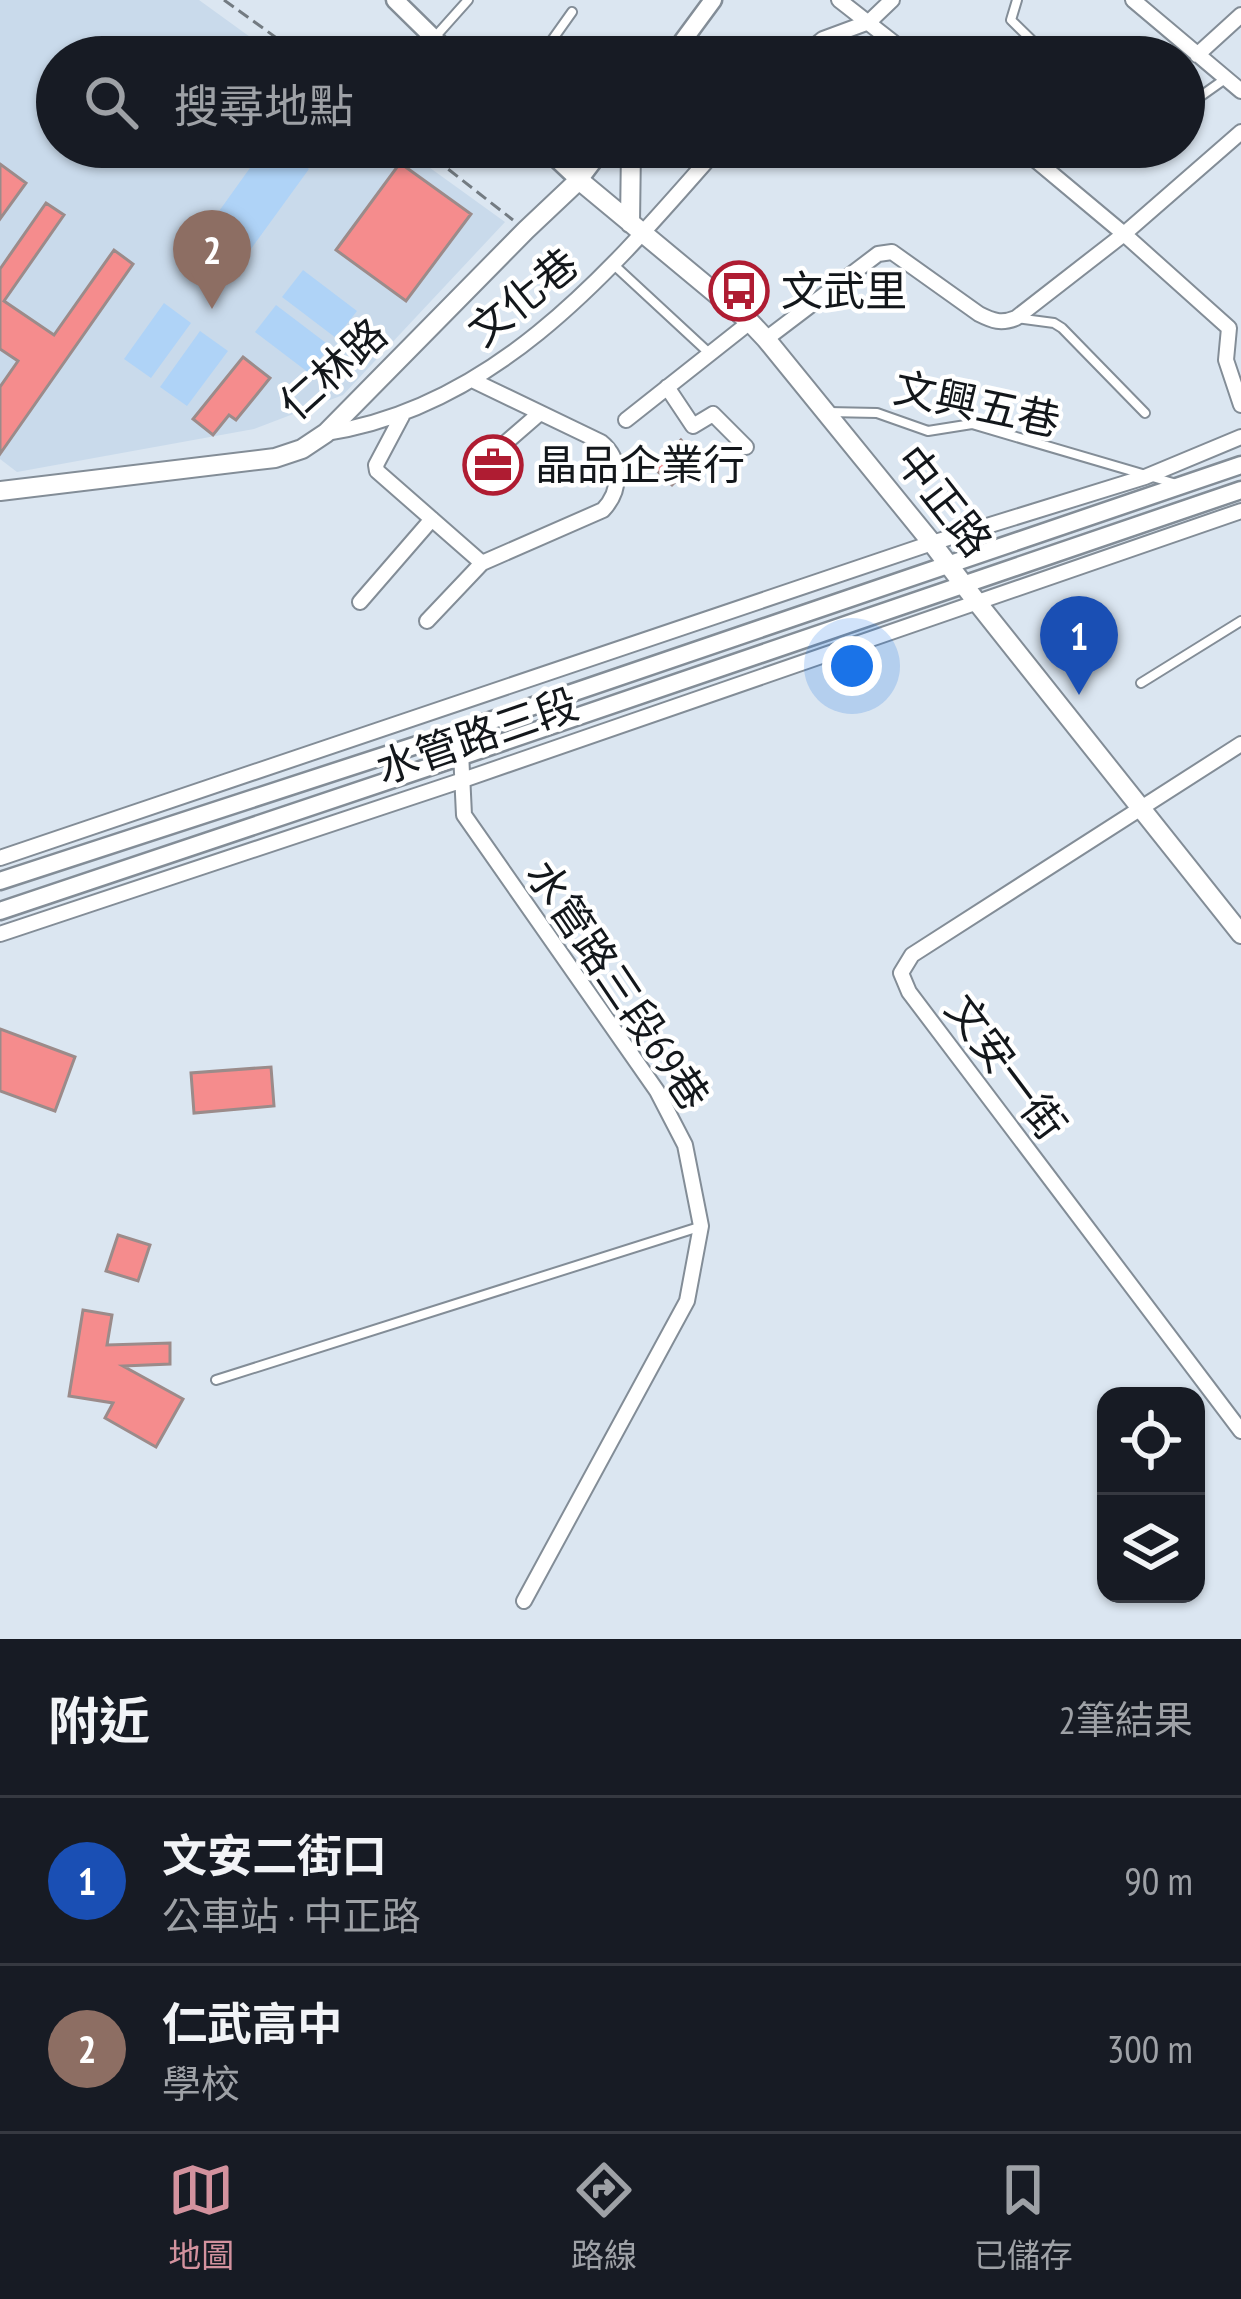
<!DOCTYPE html>
<html lang="zh-TW">
<meta charset="utf-8">
<style>
body{margin:0;font-family:"PT Sans Narrow","Noto Sans TC",sans-serif;background:#20242c;color:#f1f3f6}
.controls{position:absolute;right:36px;bottom:36px;display:grid;overflow:hidden;border-radius:24px;box-shadow:0 3px 9px #0004}
.controls button{width:108px;height:108px;display:grid;place-items:center;padding:0;border:0;border-bottom:3px solid #363941;background:#171b24;color:#f1f3f6;font:60px sans-serif}
.you{position:absolute;left:852px;top:666px;width:42px;height:42px;margin:-30px;border:9px solid #fff;border-radius:50%;background:#1a73e8;box-shadow:0 0 0 18px #1a73e833}
.badge{display:grid;place-items:center;width:78px;height:78px;border-radius:50%;background:#d3929e;color:#fff;font-size:39px;font-weight:700}
.pin{position:absolute;translate:-50% -99px;filter:drop-shadow(0 3px 6px #0008)}
.pin::after{content:'';position:absolute;top:63px;width:42px;height:36px;background:inherit;clip-path:polygon(0 0,100% 0,50% 100%)}
.list{margin:0;padding:0;list-style:none}
h2{display:flex;justify-content:space-between;align-items:center;height:156px;margin:0;padding:0 48px;font-size:51px}
h2 small{font-size:39px;font-weight:400;color:#9ea1a6}
.list li{display:grid;grid-template-columns:78px 1fr auto;gap:36px;align-items:center;box-sizing:border-box;height:168px;padding:0 48px;border-top:3px solid #363941}
.list b{display:block;font-size:45px;white-space:nowrap}
.list p{margin:0;font-size:39px;white-space:nowrap;color:#9ea1a6}
.list em{font-size:39px;font-style:normal;color:#9ea1a6}
.icon{flex:none;width:66px;height:66px;fill:none;stroke:currentColor;stroke-width:2;stroke-linecap:round;stroke-linejoin:round}
.map{position:relative;flex:none;width:1241px;height:1639px;overflow:hidden}
.search{position:absolute;background:#171b24;box-shadow:0 3px 9px #0004;left:36px;right:36px;top:36px;height:132px;display:flex;align-items:center;gap:30px;box-sizing:border-box;padding:0 42px;border-radius:66px;color:#9ea1a6;font-size:45px}
.sheet{height:492px;background:#171b24}
nav{display:flex;justify-content:space-around;align-items:center;box-sizing:border-box;height:168px;border-top:3px solid #363941;background:#171b24;font-size:33px;color:#9ea1a6}
nav a{display:grid;justify-items:center;gap:6px}
nav .on{color:#d3929e}
.map>svg:first-child{display:block}
</style>
<div class="map">
<svg width="1241" height="1639" viewBox="0 0 1241 1639">
<rect width="100%" height="100%" fill="#dbe6f1"/>
<path fill="#c9daeb" d="M0,0H199L278,57H57V147H401L505,222L343,395L254,429L17,472L0,459Z"/>
<path fill="#afd3f7" d="M265,147H277L309,169L251,249L212,221Z
M303,270L357,311L336,338L282,297Z
M164,303L191,323L151,378L124,359Z
M276,305L330,346L309,373L255,332Z
M200,331L228,351L187,406L160,387Z"/>
<path fill="#f58c8d" stroke="#9b8b8a" stroke-width="3" d="M400,163L471,214L406,301L336,250Z
M0,164L26,183L0,219Z
M46,203L64,215L4,301L54,335L114,250L133,264L0,454V387L18,361L0,349V269Z
M243,357L270,378L236,420L229,415L213,435L193,419Z
M681,440L699,458L672,485L654,468Z
M0,1029L75,1057L55,1111L0,1091Z
M271,1067L274,1106L194,1113L191,1073Z
M118,1235L150,1245L138,1281L106,1271Z
M83,1310L112,1315L107,1345L170,1343V1364L123,1366L183,1399L156,1447L105,1418L113,1403L69,1396Z"/>
<g fill="none" stroke-linecap="round" stroke-linejoin="round">
<defs>
<path id="service" d="M1017,0L1011,20L1049,57
M435,37L468,0
M540,57L572,12
M1184,108L1225,79
M614,265L708,352
M1016,318L1054,323L1062,328L1145,413
M828,412L877,413L928,431L972,424L1173,483
M1141,683L1241,621
M216,1380L699,1227"/>
<path id="minor" d="M839,0L912,57
M1133,0L1241,91
M1197,55L1241,15
M801,57L823,39L869,22L892,0
M1020,147L1124,234L1229,328L1226,360L1241,405
M766,339L878,254L892,252L979,314C993,321 1001,324 1016,318L1124,234L1241,132
M667,387L693,426L713,414L746,447
M402,416L376,465L377,471L482,563L603,510C622,490 622,459 601,442L472,380
M626,420L750,322
M326,433C497,407 611,270 719,147
M480,465L540,413
M360,602L432,519
M427,621L482,563
M460,731L464,815L657,1091L685,1145L701,1226L687,1301L524,1601
M1241,744L912,955L901,973L909,992L1241,1431
M0,858L932,543L1145,477L1241,437
M0,934L460,781L1241,511"/>
<path id="tertiary" d="M395,0L453,57
M671,57L713,0
M544,147L579,180L604,147
M0,881L460,731L1241,465
M0,911L459,757L1241,490"/>
<path id="secondary" d="M630,223L631,147
M0,491L275,458L302,449L326,433L526,230L579,180L750,322L766,339L932,543L976,601L1241,934"/>
</defs>
<use href="#service" stroke="#838d97" stroke-width="12"/>
<use href="#minor" stroke="#838d97" stroke-width="18"/>
<use href="#tertiary" stroke="#838d97" stroke-width="21"/>
<use href="#secondary" stroke="#838d97" stroke-width="22"/>
<path stroke="#737b82" stroke-width="3" stroke-dasharray="12 6" stroke-linecap="butt" d="M224,0L303,57
M420,147L513,220"/>
<use href="#service" stroke="#fff" stroke-width="8"/>
<use href="#minor" stroke="#fff" stroke-width="14"/>
<use href="#tertiary" stroke="#fff" stroke-width="16"/>
<use href="#secondary" stroke="#fff" stroke-width="18"/>
</g>
<defs>
<symbol id="bus-ring" viewBox="-11 -11 22 22"><circle r="9.5" fill="#fff" stroke="#af1c32" stroke-width="1.5"/><path d="M-5-6H5V4H4V6H2V4H-2V6H-4V4H-5ZM-3.5-4V0h7V-4ZM-3.5 1.2v1.5H-2V1.2ZM2 1.2v1.5H3.5V1.2Z" fill="#af1c32"/></symbol>
<symbol id="office-ring" viewBox="-11 -11 22 22"><circle r="9.5" fill="#fff" stroke="#af1c32" stroke-width="1.5"/><path d="M-6-3h4V-5.5h4V-3h4V5H-6ZM-1-4.5V-3h2v-1.5ZM-6 0V1H6V0Z" fill="#af1c32"/></symbol>
</defs>
<g fill-rule="evenodd">
<use href="#bus-ring" x="706" y="258" width="66" height="66"/>
<use href="#office-ring" x="460" y="432" width="66" height="66"/>
</g>
<g text-anchor="middle" stroke-width="9" stroke-linejoin="round" paint-order="stroke">
<g font-size="42" fill="#13171b" stroke="#fff" text-anchor="start">
<text x="781" y="306">文武里</text>
<text x="535" y="480">晶品企業行</text>
</g>
<g font-size="42" fill="#13171b" stroke="#fff">
<text transform="translate(523 297) rotate(-39)" y="15">文化巷</text>
<text transform="translate(333 369) rotate(-42)" y="15">仁林路</text>
<text transform="translate(977 404) rotate(12)" y="15">文興五巷</text>
<text transform="translate(944 501) rotate(52)" y="15">中正路</text>
<text transform="translate(477 736) rotate(-19)" y="15">水管路三段</text>
<text transform="translate(618 985) rotate(56)" y="15">水管路三段69巷</text>
<text transform="translate(1006 1067) rotate(53)" y="15">文安一街</text>
</g>
</g>
</svg>
<div class="controls">
<button><svg class="icon" aria-label="locate" viewBox="0 0 24 24"><circle cx="12" cy="12" r="6"/><path d="M12 2v4M12 18v4M2 12h4M18 12h4"/></svg></button>
<button><svg class="icon" aria-label="layers" viewBox="0 0 24 24"><path d="M12 4l9 5-9 5-9-5zM3 14l9 5 9-5"/></svg></button>
</div>
<div class="you"></div>
<div class="pin badge" style="left:1079px;top:695px;background:#1a4fb4">1</div>
<div class="pin badge" style="left:212px;top:309px;background:#8d6e63">2</div>
<div class="search"><svg class="icon" aria-label="search" viewBox="0 0 24 24"><circle cx="10" cy="10" r="6"/><path d="M15 15l6 6"/></svg>搜尋地點</div>
</div>
<section class="sheet">
<h2>附近<small>2筆結果</small></h2>
<ul class="list">
<li><span class="badge" style="background:#1a4fb4">1</span><div><b>文安二街口</b><p>公車站 · 中正路</p></div><em>90 m</em></li>
<li><span class="badge" style="background:#8d6e63">2</span><div><b>仁武高中</b><p>學校</p></div><em>300 m</em></li>
</ul>
</section>
<nav>
<a class="on"><svg class="icon" aria-label="map" viewBox="0 0 24 24"><path d="M3 6l6-2 6 2 6-2v14l-6 2-6-2-6 2zM9 4v14M15 6v14"/></svg>地圖</a>
<a><svg class="icon" aria-label="directions" viewBox="0 0 24 24"><path d="M12 3l9 9-9 9-9-9zM9 14v-3h6M13 9l2 2-2 2"/></svg>路線</a>
<a><svg class="icon" aria-label="saved" viewBox="0 0 24 24"><path d="M7 4h10v16l-5-4-5 4z"/></svg>已儲存</a>
</nav>
